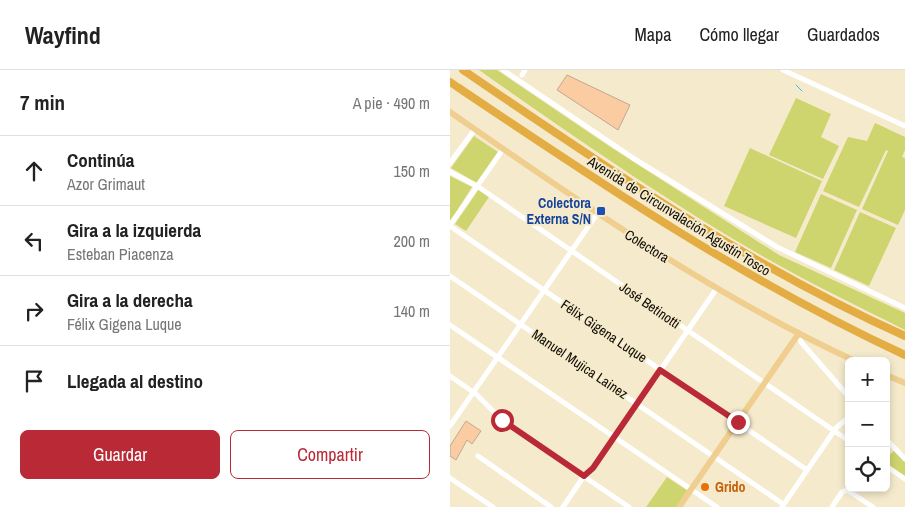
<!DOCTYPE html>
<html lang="es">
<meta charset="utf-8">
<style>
body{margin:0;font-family:"Archivo Narrow",sans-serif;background:#f6f6f6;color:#222}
.controls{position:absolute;right:15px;bottom:15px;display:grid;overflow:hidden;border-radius:8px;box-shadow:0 2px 8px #0003}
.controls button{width:45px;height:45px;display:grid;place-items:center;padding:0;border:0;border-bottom:1px solid #e0e0e0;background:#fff;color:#222;font:25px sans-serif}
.stop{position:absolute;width:15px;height:15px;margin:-11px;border:4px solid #ba2a36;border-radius:50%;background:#fff}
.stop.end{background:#ba2a36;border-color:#fff;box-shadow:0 1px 5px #0008}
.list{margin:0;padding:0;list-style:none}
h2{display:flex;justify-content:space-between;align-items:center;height:65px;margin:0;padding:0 20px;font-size:21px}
h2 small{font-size:16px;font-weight:400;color:#767676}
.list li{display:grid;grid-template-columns:32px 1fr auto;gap:15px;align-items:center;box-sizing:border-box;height:70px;padding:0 20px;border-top:1px solid #e0e0e0}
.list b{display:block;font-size:19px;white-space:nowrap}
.list p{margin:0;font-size:16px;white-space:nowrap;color:#767676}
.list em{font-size:16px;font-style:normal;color:#767676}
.actions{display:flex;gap:10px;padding:15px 20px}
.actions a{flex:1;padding:11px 0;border:1px solid #ba2a36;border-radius:8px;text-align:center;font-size:18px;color:#ba2a36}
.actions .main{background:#ba2a36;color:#fff}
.icon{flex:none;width:28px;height:28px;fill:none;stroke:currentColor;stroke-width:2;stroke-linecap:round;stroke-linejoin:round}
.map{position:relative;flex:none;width:455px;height:437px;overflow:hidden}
header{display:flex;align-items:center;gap:30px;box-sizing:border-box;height:70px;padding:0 25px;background:#fff;border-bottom:1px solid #e0e0e0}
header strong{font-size:24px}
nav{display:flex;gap:28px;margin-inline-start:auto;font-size:18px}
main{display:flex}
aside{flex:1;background:#fff}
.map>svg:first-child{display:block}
</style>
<header>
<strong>Wayfind</strong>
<nav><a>Mapa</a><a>Cómo llegar</a><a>Guardados</a></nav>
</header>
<main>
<aside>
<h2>7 min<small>A pie · 490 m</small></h2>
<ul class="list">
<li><svg class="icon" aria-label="ahead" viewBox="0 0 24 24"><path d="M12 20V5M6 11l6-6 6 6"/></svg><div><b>Continúa</b><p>Azor Grimaut</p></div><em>150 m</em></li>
<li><svg class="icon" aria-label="left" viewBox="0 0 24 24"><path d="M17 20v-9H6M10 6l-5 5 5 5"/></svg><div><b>Gira a la izquierda</b><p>Esteban Piacenza</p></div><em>200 m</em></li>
<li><svg class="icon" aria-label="right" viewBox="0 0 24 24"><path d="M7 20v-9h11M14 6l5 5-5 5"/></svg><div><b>Gira a la derecha</b><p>Félix Gigena Luque</p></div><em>140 m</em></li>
<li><svg class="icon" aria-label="arrive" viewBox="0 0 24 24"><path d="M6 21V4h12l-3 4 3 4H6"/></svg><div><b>Llegada al destino</b></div></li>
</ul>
<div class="actions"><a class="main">Guardar</a><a>Compartir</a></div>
</aside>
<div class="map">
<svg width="455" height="437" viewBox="0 0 455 437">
<rect width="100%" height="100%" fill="#f5ebcc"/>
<path fill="#ced46e" d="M29,0H47L159,76L329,185L455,243V260C408,236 359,213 314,187C215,130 121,65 29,0Z
M346,28L381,44L371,67L389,76L373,109L319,85Z
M425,53L455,67V80L452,87L455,88V140L448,155L412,139L438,81L436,80L409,137L373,121L398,67L417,71Z
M24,66L48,82L27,113L1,98Z
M300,78L372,111L346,168L274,136Z
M0,106L22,117L0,152Z
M29,119L39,127L16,161L5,154Z
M371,124L407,140L381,198L345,182Z
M410,142L446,158L419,216L384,200Z
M445,380L455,391V406L436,394V388Z
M217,407L238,421L227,437H196Z"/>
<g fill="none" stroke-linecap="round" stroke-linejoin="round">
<path stroke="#29c4e8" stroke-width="1" d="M346,15L352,21"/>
</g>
<path fill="#fbcba1" stroke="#c1a892" d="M117,5L180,35L168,60L107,20Z
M16,351L31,361L22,374L17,370L6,390L0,386V376Z"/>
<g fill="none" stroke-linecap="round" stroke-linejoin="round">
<path stroke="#fff" stroke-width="5" d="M53,0L183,88L327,177L455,238
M333,0L455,56
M72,5L75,0
M0,93L25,59
M0,102L27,116L399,371
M0,155L53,79
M0,156L357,400
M0,206L333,434
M0,255L267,437
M349,263L351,272L399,327
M0,306L26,324L55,353L179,437
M0,356L147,144
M436,369L455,389
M28,386L101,437
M436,396L455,409
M0,408L43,437
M113,437L134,406L143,398L267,218
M332,437L386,358L399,347
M382,437L392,422L397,420L423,437"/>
<path stroke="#efce8f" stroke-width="6" d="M0,42C131,133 260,224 405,291
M436,305L455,313
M229,437L349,263"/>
<path stroke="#e4ad44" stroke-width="8" d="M13,0C155,97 297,195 455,266
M0,12C147,111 293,210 455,285"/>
</g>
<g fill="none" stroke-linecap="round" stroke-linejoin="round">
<path stroke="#ba2a36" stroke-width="6" d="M52,350L134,406L143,398L210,300L288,352"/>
</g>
<rect fill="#1a4fb4" stroke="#f5ebcc" stroke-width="2" x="146" y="136" width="10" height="10" rx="2.5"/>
<circle fill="#e8710a" stroke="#f5ebcc" stroke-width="2" cx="255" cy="417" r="5"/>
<g text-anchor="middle" stroke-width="4" stroke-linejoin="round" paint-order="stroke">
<g font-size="14" font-weight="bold" fill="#164399" stroke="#f5ebcc" text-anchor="end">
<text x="141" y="138">Colectora<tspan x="141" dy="16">Externa S/N</tspan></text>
</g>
<g font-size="14" fill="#0f0b03" stroke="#f5ebcc">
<text transform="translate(229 146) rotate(32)" y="5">Avenida de Circunvalación Agustín Tosco</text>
<text transform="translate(197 176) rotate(32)" y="5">Colectora</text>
<text transform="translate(200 235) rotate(35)" y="5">José Betinotti</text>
<text transform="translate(154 261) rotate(34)" y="5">Félix Gigena Luque</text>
<text transform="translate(130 294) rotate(34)" y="5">Manuel Mujica Lainez</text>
</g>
<g font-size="14" font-weight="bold" fill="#c56008" stroke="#f5ebcc" text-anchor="start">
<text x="265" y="422">Grido</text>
</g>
</g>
</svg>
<div class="controls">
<button>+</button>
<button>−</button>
<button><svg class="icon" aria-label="locate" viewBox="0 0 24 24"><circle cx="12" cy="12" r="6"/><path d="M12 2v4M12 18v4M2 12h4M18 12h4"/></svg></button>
</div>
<div class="stop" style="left:52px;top:350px"></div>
<div class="stop end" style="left:288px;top:352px"></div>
</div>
</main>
